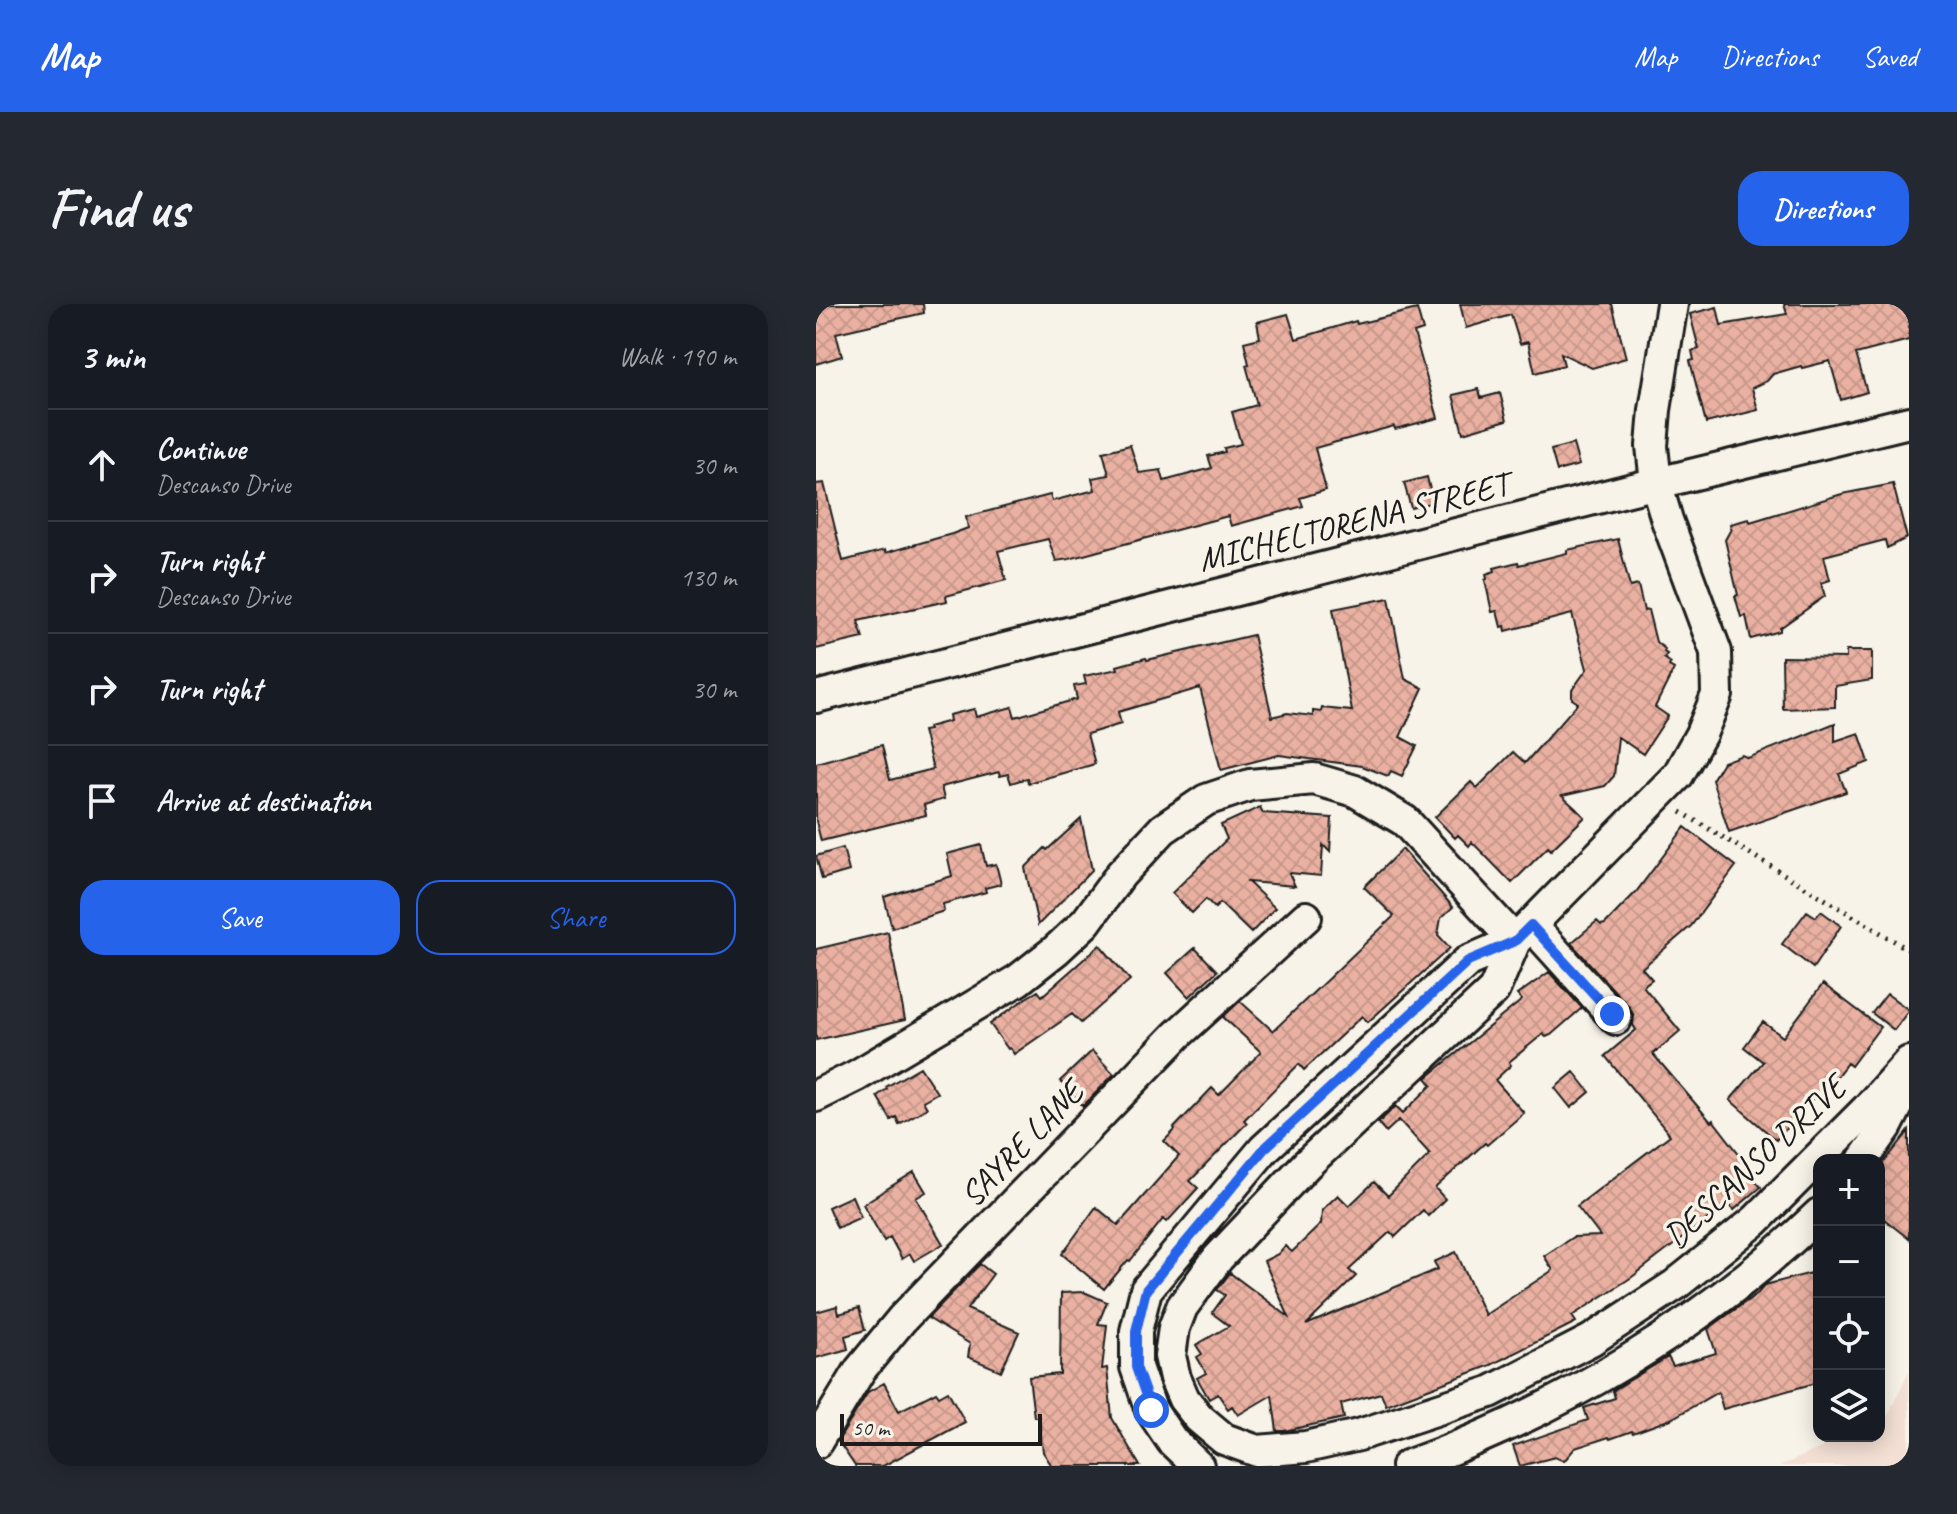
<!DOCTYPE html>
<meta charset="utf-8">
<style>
body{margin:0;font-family:Caveat,sans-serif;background:#242831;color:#f1f3f6}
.controls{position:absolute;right:24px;bottom:24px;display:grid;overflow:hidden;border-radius:16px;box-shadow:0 4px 20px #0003}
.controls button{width:72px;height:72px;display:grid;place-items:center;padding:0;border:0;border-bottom:2px solid #363941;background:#171b24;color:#f1f3f6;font:40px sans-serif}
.scale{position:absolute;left:24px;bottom:20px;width:202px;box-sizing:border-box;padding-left:8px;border:4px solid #1c1c1c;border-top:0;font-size:22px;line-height:28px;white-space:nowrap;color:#1c1c1c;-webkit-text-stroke:6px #f7f3e8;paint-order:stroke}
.stop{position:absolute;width:24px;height:24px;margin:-18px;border:6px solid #2563eb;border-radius:50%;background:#fff}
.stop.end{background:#2563eb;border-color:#fff;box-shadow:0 2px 8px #0008}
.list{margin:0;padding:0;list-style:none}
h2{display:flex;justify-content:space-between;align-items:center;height:104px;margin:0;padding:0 32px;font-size:34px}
h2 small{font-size:26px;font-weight:400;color:#9ea1a6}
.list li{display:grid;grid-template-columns:52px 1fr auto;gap:24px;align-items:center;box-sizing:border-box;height:112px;padding:0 32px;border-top:2px solid #363941}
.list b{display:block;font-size:30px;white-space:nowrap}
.list p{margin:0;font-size:26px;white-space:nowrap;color:#9ea1a6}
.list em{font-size:26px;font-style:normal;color:#9ea1a6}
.actions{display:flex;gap:16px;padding:24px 32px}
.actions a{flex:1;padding:18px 0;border:2px solid #2563eb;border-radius:24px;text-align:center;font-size:28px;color:#2563eb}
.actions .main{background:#2563eb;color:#fff}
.icon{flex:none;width:44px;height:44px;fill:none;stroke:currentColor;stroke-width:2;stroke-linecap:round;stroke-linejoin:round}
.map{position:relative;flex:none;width:1093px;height:1162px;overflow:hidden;border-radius:24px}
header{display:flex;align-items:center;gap:48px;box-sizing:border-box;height:112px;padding:0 40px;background:#2563eb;color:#fff}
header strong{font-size:38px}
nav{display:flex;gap:44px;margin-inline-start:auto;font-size:28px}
.intro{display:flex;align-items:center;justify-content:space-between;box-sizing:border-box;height:192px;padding:0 48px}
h1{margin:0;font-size:56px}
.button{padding:20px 36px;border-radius:24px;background:#2563eb;color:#fff;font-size:28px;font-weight:700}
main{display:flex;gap:48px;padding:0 48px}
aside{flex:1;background:#171b24;border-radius:24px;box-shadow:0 4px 20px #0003}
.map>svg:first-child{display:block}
</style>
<header>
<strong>Map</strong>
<nav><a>Map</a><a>Directions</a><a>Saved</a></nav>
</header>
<div class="intro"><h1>Find us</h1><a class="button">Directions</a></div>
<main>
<aside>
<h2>3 min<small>Walk · 190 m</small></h2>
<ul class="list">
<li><svg class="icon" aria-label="ahead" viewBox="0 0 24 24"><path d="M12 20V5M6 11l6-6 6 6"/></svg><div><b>Continue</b><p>Descanso Drive</p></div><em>30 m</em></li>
<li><svg class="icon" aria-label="right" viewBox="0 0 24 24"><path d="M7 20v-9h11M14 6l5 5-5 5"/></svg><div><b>Turn right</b><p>Descanso Drive</p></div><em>130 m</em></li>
<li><svg class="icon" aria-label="right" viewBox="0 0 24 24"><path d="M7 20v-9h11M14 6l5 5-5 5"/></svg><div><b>Turn right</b></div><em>30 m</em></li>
<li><svg class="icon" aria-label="arrive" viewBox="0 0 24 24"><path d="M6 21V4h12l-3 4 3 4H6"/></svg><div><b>Arrive at destination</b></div></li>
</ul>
<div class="actions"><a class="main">Save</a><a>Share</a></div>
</aside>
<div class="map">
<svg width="1093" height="1162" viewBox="0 0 1093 1162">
<defs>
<pattern id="building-cross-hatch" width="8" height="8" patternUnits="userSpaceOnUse" patternTransform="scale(2)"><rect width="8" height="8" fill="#eab1a2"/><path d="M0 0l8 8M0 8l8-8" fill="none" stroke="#c8988b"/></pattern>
</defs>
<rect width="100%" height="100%" fill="#f7f3e8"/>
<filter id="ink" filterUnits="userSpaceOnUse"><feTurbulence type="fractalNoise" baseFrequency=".0125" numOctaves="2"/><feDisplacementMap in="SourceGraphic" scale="16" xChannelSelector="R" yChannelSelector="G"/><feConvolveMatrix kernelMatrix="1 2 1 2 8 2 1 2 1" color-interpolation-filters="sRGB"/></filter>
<g filter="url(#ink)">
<path fill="#f3dfd3" d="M1093,1067V1162H964L1032,1132H1063V1118L1070,1115Z"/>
<path fill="url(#building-cross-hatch)" stroke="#1c1c1c" stroke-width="2" d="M0,0H107L108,9L20,29L26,52L0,60Z
M644,0H796L810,54L776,64L745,49L748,61L719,69L712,38L704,40L695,11L650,24Z
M968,0H1093V36L1040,50L1051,88L1025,96L1014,57L986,64L985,62L957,70L951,77L936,84L942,106L890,119L874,57L878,56L876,47L883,45L874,10L901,3L905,21L971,10Z
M601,5L607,26L598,29L622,114L579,125L578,122L499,144L510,186L484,194L487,202L415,222L412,212L253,255L240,257L232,235L182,247L190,276L130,292L131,297L42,317L47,334L0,345V180L8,179L27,257L69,246V249L136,230L152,224L150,213L234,191L236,197L279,186L276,174L293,171L287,148L314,141L323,169L345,166L348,177L396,164L392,152L409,148L408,144L425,140L416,108L441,101L430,61L433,60L428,38L444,34L441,18L472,10L480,35L540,17L541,20Z
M663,85L665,94L684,89L691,116L647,129L637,91Z
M757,140L763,161L741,167L735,146Z
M611,173L617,198L595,204L588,179Z
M1077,180L1091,234L1071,244L1069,236L1008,252L1014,276L1005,279L1009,292L964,324V327L935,335L930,312L925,313L919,292L922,291L909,236L915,225L914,220L933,215L934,218L1026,190Z
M802,235L814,283L822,281L828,307L832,306L840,338L849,345L848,348L851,350L848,354L855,359L853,362L858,365L839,403L852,412L827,450L802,433L798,472L789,482L746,492L769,513L735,546L732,543L696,579L656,538L653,542L642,531L639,534L619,513L655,478L661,484L697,448L709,459L762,399L756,395V386L771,365L756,310L690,327L689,322L685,323L681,307L676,308L669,276L671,275L670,270L679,267L678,264L702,258L703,261L751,249V246Z
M573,294L589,375L607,384L584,433L601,442L586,472L575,467L572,472L546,462L463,451L405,466L384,384L302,408L305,420L271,430L279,460L212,479L211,474L195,479L192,470L184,472L183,468L125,483L128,495L108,501L110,511L5,537L0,517V459L66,441L74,476L117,465L107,427L113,426L112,423L134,417L133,411L158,405L160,413L196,403L199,413L261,395L258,382L270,380L268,372L302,365L301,362L330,354L331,356L437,331L456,413L471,409L497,412V407L505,408L506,404L536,407L517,305Z
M1030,347H1056V376L1019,382V403L967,405L966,353L1030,354Z
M1019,419V437L1043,429L1053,458L1023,470L1030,488L913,528L896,476L907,458L926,451L932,454Z
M444,503L447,509L516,514L514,548L507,541L505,572L473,569L479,582L432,578L459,604L435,629L404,599L399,604L390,595L376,609L356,589L411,535L405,521Z
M265,515L276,566L222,621L209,564L229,544L231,546Z
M869,523L920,562L875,622L826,664L836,675L827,682L864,727L837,750L895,818L897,816L934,864L930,866L945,883L918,906L912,899L816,973L756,1012L760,1018L675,1061L570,1101L565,1089L525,1100L528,1114L468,1127H461L456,1091L422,1111L416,1102L412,1105L402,1090L393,1095L381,1074L390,1069L381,1053L386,1050L380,1041L413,1022L396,1009L409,991L401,986L414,969L473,1013L448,957L462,950L469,942L476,948L505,920L506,906L522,891L533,902L558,878L572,892L614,850L583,816L570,828L562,819L580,802L587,809L616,781L610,774L706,696L701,691L733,668L766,704L735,731L730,733L727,730L693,758L695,761L679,776L708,809L671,841L669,839L619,884L629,895L612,912L607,906L579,933L574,928L533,966L540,972L490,1021L622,965L618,958L640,948L669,1011L737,966L728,952L757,933L784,932L761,902L854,831L789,752L820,726L817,721L818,712L814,704L755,639L781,617L785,621L789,620L820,588Z
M165,541L170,562L180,560L185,580L169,584L170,588L127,600L128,607L76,624L68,593L136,572L131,550Z
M27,544L33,567L6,575L0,552Z
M586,545L637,603L625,614L622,631L634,644L552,718L546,712L488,766L483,760L428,816L431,819L374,877L382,884L351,918L347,915L314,957L312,956L288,985L246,950L280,903L302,921L363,852L348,837L359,826L358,824L396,784L403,791L445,748L407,713L424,697L457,727L578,612L548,583Z
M991,607L1000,613L1005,607L1025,622L997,664L966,640Z
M72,628L89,716L0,736V645Z
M284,641L314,676L265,719L256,710L198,750L194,744L192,745L174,720L210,694L222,687L226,692Z
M379,644L401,667L373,693L351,669Z
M1007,680L1064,723L1035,762L1031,759L1004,794L1000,791L960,836L914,796L947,758L928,743L947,718L967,733Z
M1071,690L1093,706L1078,726L1056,709Z
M276,747L298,770L267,802L244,777Z
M104,763L121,789L107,797L111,804L83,820L80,813L75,816L61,792L71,785L70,783Z
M758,768L774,788L755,804L739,784Z
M1093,827V935L1063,911V865Z
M98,868L110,888L100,894L127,940L98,957L94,950L86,955L74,933L68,937L47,900Z
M36,892L45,913L21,924L12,903Z
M164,960L177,970L151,1005L203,1028L185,1067L152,1053L154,1040L112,1014Z
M1003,967V1078L907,1105L902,1088L855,1115L817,1129L816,1127L794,1135L793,1133L759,1144L748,1157L739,1153L704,1162L697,1142L772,1116L768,1104L799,1094L797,1087L801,1084L852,1053L857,1062L900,1049L892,1025L942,989L949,981Z
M268,988L291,998L282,1020L291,1021L286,1065L291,1064L296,1114L324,1162H236L227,1148L223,1113H218L213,1073L244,1070L245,989Z
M21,1002L23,1010L43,1004L49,1026L29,1032L32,1045L0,1054V1008Z
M68,1079L83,1107L120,1088L123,1092L132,1087L149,1118L67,1162H39L22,1137L52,1088Z"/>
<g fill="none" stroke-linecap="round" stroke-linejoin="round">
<defs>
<path id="minor" d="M0,393L813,186L1093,118
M715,621L800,715
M699,637L678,686L491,860L402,954L366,1003L358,1024L354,1052L359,1074L368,1095L383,1114L408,1135L441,1147L490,1143L543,1131L674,1088L775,1036L859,981L939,917L1051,805L1093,758
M0,792L40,772L202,676L240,646L270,618L305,570L347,525L390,496L434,481L498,475L539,487L589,517L699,637
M1047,856L1071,822L1093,779
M0,1139L44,1066L86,1015L361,731L490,613
M382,1162L356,1137L335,1106L320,1063V1027L330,986L448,845L652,657L699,637L862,471L885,430L901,391L900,348L851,216L840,179L836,142L839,106L856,0
M591,1162C743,1108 886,1022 1003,910"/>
</defs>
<use href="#minor" stroke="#1c1c1c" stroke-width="36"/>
<path stroke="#1c1c1c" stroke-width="5" stroke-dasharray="2 6" stroke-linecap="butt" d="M865,508L1093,646"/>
<use href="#minor" stroke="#f7f3e8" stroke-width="30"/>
</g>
</g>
<g fill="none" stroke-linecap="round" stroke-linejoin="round" filter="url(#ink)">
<path stroke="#2563eb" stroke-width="10" d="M335,1106L320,1063V1027L330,986L448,845L652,657L699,637L715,621L796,710"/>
</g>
<g text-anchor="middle" stroke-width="7" stroke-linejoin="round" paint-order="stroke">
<g font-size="34" fill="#1c1c1c" stroke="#f7f3e8">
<text transform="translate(537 217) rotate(-14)" y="12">MICHELTORENA STREET</text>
<text transform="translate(205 839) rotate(-46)" y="12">SAYRE LANE</text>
<text transform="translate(938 857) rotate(-43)" y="12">DESCANSO DRIVE</text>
</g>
</g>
</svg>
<div class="controls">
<button>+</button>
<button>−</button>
<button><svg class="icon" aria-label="locate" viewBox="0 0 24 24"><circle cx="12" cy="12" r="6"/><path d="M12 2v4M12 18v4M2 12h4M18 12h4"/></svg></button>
<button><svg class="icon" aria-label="layers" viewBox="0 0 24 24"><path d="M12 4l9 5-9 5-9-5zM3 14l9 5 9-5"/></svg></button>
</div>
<div class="scale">50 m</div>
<div class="stop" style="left:335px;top:1106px"></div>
<div class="stop end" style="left:796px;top:710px"></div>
</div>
</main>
